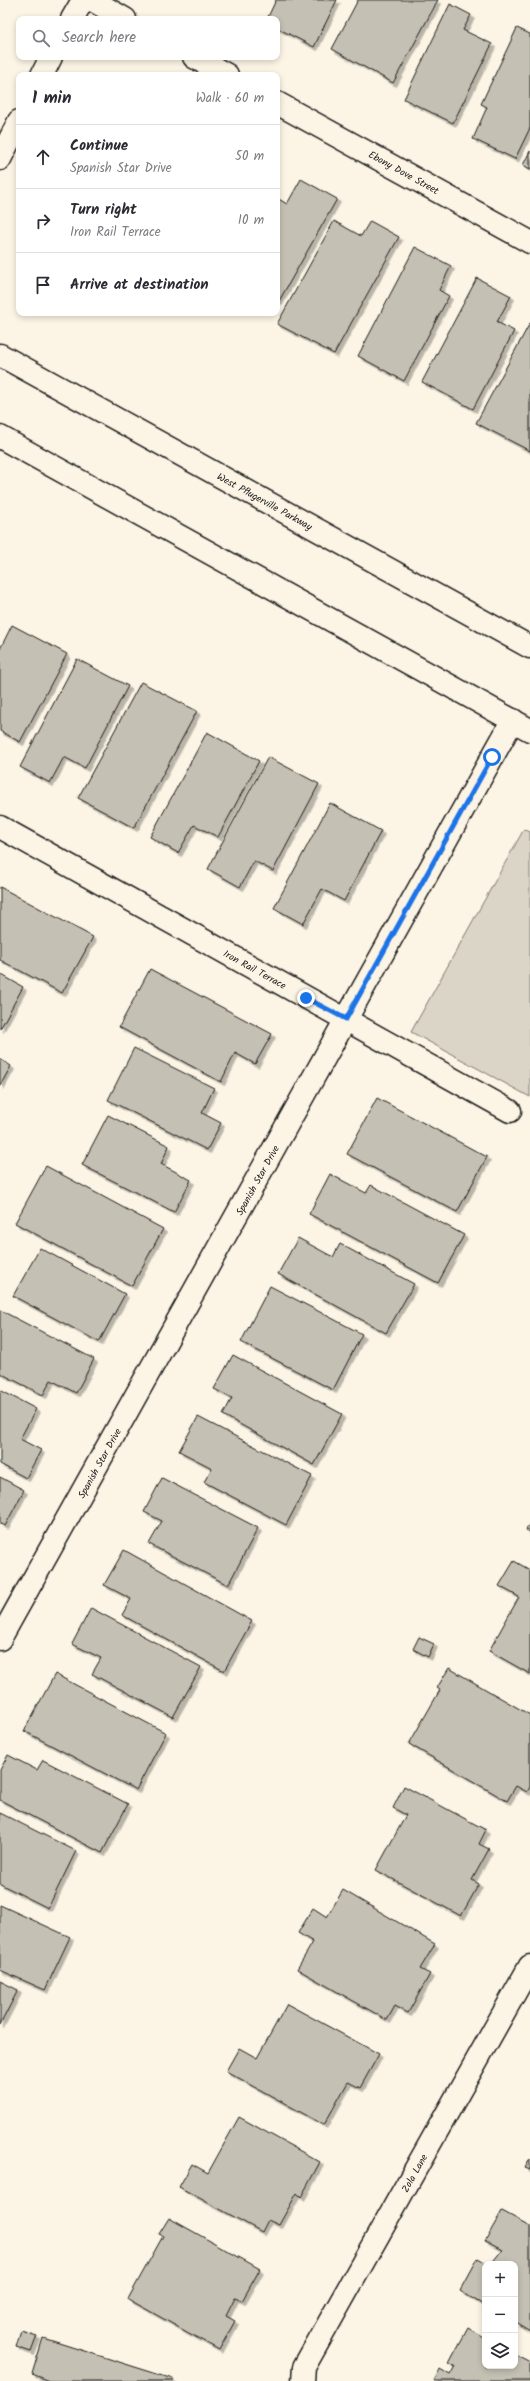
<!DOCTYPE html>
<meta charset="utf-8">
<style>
body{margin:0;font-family:Kalam,sans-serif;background:#f7f7f7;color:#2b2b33}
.controls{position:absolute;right:12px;bottom:12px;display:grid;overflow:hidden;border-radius:8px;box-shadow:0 2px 6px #0003}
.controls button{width:36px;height:36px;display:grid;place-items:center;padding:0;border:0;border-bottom:1px solid #e1e1e2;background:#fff;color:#2b2b33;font:20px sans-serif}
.stop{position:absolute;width:12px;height:12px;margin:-9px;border:3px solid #1a73e8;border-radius:50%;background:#fff}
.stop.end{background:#1a73e8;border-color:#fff;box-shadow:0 1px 4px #0008}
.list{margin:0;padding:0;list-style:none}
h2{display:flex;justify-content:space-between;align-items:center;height:52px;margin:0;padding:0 16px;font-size:17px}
h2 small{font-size:13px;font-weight:400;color:#7c7c81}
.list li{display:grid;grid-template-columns:26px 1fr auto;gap:12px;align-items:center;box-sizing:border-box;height:64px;padding:0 16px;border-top:1px solid #e1e1e2}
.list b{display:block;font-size:15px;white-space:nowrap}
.list p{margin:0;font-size:13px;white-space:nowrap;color:#7c7c81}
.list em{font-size:13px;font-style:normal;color:#7c7c81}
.icon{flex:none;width:22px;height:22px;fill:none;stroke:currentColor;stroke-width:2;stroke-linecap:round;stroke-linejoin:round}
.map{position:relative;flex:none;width:530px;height:2381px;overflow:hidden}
.search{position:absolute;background:#fff;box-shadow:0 2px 6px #0003;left:16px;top:16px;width:264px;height:44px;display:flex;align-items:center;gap:10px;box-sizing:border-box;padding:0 14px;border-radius:8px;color:#7c7c81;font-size:15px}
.panel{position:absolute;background:#fff;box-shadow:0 2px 6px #0003;left:16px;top:72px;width:264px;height:244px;border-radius:8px}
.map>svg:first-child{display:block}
</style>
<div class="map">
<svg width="530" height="2381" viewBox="0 0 530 2381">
<defs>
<filter id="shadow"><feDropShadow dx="3.5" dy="3.5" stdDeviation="0" flood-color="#0004"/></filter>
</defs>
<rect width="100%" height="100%" fill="#fcf5e5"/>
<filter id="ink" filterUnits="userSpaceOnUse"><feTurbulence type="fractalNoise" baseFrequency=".025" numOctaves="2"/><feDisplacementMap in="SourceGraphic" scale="8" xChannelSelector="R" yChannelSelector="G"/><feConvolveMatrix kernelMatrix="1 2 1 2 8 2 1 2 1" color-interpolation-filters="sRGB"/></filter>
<g filter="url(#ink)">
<path fill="#dbd5c8" stroke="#7c7872" d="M524,829L530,832V1097L411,1032Z"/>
<path fill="#c4c0b3" stroke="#1c1c1c" filter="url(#shadow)" d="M276,0H337L314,47L277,28V19H267Z
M358,0H438L393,83L332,49Z
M450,4L471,15L463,30L492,44L453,123L404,99Z
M517,28L530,34V128L515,159L473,139L487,107L481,104Z
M530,151V169L523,165Z
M301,179L337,199L279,301L277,300V198L287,204Z
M334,221L361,236L370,221L399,237L334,354L277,324Z
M415,247L451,266L439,290L449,296L404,381L358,356Z
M477,278L511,296L497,322L514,331L473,409L422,382Z
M530,323V451L476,423Z
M12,625L67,654L20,742L0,731V649Z
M77,659L128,686L85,768L64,757L50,783L20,767Z
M141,682L197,711L134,828L78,798Z
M207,732L259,761L218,837L194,825L178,853L150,837Z
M268,757L319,784L273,871L254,861L240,887L208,869Z
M330,803L381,831L344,901L322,889L303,924L274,908Z
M0,887L93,937L62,993L0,960Z
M150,969L272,1034L255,1064L235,1053L221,1082L119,1027Z
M0,974L23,987L0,1029Z
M134,1048L214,1088L202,1113L221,1123L207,1150L108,1100Z
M0,1059L11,1066L0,1086Z
M377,1098L487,1157L457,1212L347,1154Z
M108,1115L169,1146L161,1164L191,1180L174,1212L82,1165Z
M46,1166L163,1229L132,1286L15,1223Z
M330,1174L366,1193L371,1185L464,1235L438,1283L309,1214Z
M298,1238L333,1257L340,1244L414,1284L386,1333L278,1274Z
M40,1248L125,1294L99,1342L13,1296Z
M270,1286L362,1334L333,1390L241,1342Z
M0,1310L94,1359L76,1393L51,1380L43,1395L0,1373Z
M233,1355L342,1414L314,1465L223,1415L232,1398L214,1389Z
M0,1390L36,1409L20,1439L41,1450L26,1478L0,1464Z
M198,1417L312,1476L286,1525L204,1482L212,1468L179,1451Z
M0,1477L24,1490L5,1526L0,1524Z
M162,1478L258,1528L228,1585L149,1544L162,1521L144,1512Z
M530,1523V1532L526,1530Z
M124,1550L252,1621L224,1671L122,1615L131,1599L104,1585Z
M514,1561L530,1570V1674L489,1651L519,1597L499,1586Z
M91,1608L201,1667L173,1717L92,1674L101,1658L72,1644Z
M419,1637L434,1644L428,1657L413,1649Z
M449,1668L530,1715V1787L527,1792L516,1786L507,1801L409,1744L440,1690L437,1688Z
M55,1674L166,1733L136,1790L24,1731Z
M8,1755L37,1770L43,1760L128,1804L102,1853L0,1800V1770Z
M404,1786L486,1830L479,1844L489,1849L472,1880L479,1884L461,1916L376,1870L406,1815L393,1808Z
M0,1813L76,1851L48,1908L0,1884Z
M343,1890L435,1944L420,1969L430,1974L408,2013L395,2006L387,2020L297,1969L313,1942L298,1933L313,1908L327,1917Z
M0,1905L70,1937L45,1990L0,1970Z
M0,1981L18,1990L0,2025Z
M287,2004L379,2054L360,2088L348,2082L324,2125L226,2071L239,2048L257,2058Z
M239,2117L320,2162L301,2197L297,2193L279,2225L268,2220L262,2232L179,2187L192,2164L208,2173Z
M530,2159V2170L525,2168Z
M502,2211L530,2226V2331L515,2322V2264H491L502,2250L485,2241Z
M169,2218L260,2269L242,2301L235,2298L226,2316L235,2321L219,2350L128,2299L163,2236L159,2234Z
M478,2258L488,2264H485V2306L460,2291Z
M468,2328L485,2338V2366H515V2354L530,2362V2381H434L440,2369L450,2375L455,2366L449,2363Z
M21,2331L37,2336L31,2352L16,2347Z
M43,2338L173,2379V2381H50L32,2374Z"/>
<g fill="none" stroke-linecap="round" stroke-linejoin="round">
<defs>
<path id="minor" d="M92,0L125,19
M72,19L83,0
M194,57L227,75
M42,75L51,57
M277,103L530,242
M0,159L19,121
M0,827L510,1111
M0,1639L513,720
M303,2381L304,2367L530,1966"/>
<path id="major" d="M0,355L530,647
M0,437L530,730"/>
</defs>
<use href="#minor" stroke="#1c1c1c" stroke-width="25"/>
<use href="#major" stroke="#1c1c1c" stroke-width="25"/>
<use href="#minor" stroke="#fcf5e5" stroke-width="22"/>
<use href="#major" stroke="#fcf5e5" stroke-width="22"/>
</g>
</g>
<g fill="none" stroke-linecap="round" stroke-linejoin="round" filter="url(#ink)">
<path stroke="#1a73e8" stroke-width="5" d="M306,998L346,1019L492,757"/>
</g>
<g text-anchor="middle" stroke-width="3" stroke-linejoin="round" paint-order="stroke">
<g font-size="10" fill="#1c1c1c" stroke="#fcf5e5">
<text transform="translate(404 172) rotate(29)" y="4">Ebony Dove Street</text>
<text transform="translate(265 501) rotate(29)" y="4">West Pflugerville Parkway</text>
<text transform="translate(255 969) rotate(29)" y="4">Iron Rail Terrace</text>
<text transform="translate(257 1180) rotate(-61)" y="4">Spanish Star Drive</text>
<text transform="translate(99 1463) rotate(-61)" y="4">Spanish Star Drive</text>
<text transform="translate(414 2173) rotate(-61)" y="4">Zola Lane</text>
</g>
</g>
</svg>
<div class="controls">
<button>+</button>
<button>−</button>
<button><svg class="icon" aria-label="layers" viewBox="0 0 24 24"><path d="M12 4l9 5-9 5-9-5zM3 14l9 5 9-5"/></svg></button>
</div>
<div class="stop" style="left:492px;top:757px"></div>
<div class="stop end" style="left:306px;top:998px"></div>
<div class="search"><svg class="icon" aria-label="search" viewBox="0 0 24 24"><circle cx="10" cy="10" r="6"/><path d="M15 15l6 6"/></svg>Search here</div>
<section class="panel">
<h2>1 min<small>Walk · 60 m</small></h2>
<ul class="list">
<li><svg class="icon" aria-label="ahead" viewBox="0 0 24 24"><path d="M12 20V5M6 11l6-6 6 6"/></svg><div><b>Continue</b><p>Spanish Star Drive</p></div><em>50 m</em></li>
<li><svg class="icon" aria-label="right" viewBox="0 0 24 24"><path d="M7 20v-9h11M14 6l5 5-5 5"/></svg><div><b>Turn right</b><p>Iron Rail Terrace</p></div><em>10 m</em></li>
<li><svg class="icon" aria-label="arrive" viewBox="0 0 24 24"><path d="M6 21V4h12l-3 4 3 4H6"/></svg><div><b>Arrive at destination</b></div></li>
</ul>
</section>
</div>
